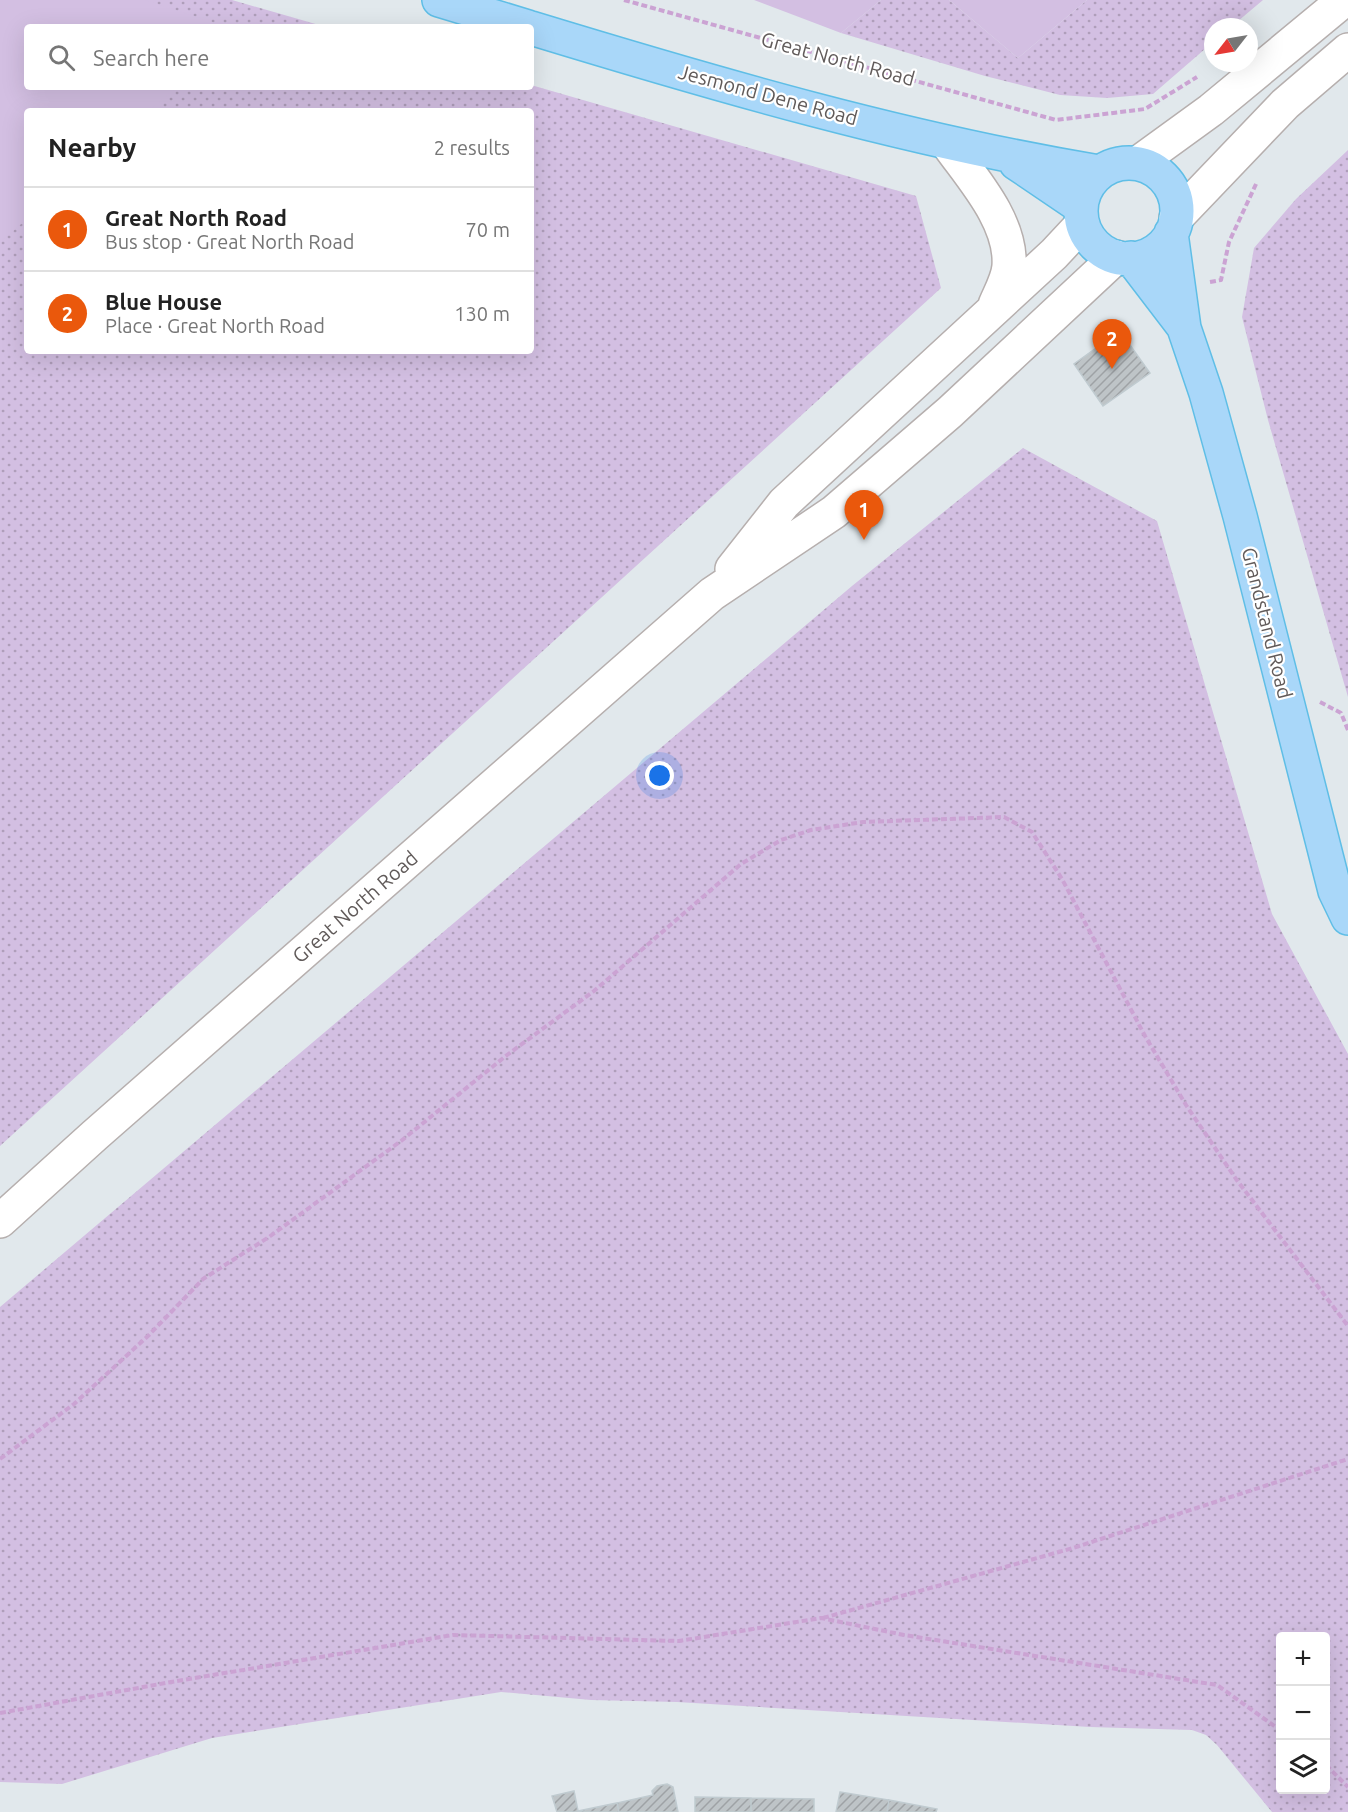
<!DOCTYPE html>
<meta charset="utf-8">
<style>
body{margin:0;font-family:Ubuntu,sans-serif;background:#f2f2f2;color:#222}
.controls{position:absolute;right:18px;bottom:18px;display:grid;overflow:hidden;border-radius:6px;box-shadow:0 6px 24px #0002}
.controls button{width:54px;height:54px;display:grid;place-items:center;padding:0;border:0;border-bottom:2px solid #e0e0e0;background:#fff;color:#222;font:30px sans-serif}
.compass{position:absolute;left:1204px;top:18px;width:54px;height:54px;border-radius:50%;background:#fff;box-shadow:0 6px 24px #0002;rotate:239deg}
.you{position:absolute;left:660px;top:776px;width:21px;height:21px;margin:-15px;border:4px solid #fff;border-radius:50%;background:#1a73e8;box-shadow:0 0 0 9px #1a73e833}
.badge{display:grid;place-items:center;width:39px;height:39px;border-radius:50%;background:#ea580c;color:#fff;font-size:20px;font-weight:700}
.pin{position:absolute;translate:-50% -50px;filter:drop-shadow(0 2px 3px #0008)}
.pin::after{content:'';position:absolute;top:32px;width:21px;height:18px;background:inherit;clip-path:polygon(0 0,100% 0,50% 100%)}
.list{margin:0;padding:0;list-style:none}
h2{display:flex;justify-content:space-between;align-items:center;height:78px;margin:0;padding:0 24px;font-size:26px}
h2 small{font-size:20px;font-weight:400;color:#767676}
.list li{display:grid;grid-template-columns:39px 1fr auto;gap:18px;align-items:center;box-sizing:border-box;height:84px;padding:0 24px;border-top:2px solid #e0e0e0}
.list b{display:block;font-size:22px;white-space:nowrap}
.list p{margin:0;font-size:20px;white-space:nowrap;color:#767676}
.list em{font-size:20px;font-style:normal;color:#767676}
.icon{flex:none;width:33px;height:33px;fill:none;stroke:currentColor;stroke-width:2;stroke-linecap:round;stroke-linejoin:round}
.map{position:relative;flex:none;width:1348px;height:1812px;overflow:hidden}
.search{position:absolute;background:#fff;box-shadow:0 6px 24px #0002;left:24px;top:24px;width:510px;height:66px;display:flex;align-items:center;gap:15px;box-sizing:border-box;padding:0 21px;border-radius:6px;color:#767676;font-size:22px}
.panel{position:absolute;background:#fff;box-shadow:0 6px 24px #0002;left:24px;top:108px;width:510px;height:246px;border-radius:6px}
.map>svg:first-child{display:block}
</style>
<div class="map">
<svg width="1348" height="1812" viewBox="0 0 1348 1812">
<defs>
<pattern id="grass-dots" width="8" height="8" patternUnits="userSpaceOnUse" patternTransform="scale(1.5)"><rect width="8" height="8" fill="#d3bfe2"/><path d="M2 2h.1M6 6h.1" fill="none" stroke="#af9eba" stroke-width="1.8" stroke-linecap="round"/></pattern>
<pattern id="building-hatch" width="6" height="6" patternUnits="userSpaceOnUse" patternTransform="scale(1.5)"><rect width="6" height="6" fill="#bec4c7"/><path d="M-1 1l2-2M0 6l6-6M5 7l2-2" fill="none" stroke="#9ea2a5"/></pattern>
</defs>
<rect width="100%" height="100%" fill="#e1e8ec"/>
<path fill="url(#grass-dots)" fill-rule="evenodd" d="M0,0H232L326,27H27V87L531,85L916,196L941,288L0,1146ZM27,111H531V351H27Z
M881,0H949L1018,58L1087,0H1263L1231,27H1213V42L1153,94L1107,98L1060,95L985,76L841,33Z
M1348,150V697L1268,420L1242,317L1254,248L1296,199Z
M1023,448L1157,521L1272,914L1348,1054V1812H1272L1217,1745L1206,1735L1192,1730L1090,1727L677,1702L591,1700L501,1692L212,1738L62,1784L0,1782V1307L852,586ZM1280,1636H1326V1790H1280Z"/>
<path fill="#d3bfe2" d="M0,0H145L227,27H27V87H177L149,111H27V219L0,242Z
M754,0H881L841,33Z
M949,0H1087L1018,58Z"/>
<path fill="url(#building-hatch)" stroke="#c0cbd0" stroke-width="1.5" d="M1120,331L1150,373L1103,406L1074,364Z
M667,1784L673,1787L678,1812H619L617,1803L653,1795L652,1791L657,1786Z
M574,1791L578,1811L617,1803L619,1812H557L552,1796Z
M840,1792L889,1800L887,1812H836Z
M695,1797L751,1798V1812H695Z
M751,1798L814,1799V1812H751Z
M889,1800L937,1809L936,1812H887Z"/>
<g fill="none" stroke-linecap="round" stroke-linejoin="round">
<defs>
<path id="secondary" d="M947,143C971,177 1012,221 1009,266C1008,279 1000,293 995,305
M1138,163L1211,110L1344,0
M1176,218L1285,104L1348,50
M732,569L784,503L1054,254L1082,224
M0,1221L95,1135L712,594L834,512L950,412L1116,257"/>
<path id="primary" d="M439,0L528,27
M531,28C718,85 907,140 1099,172
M1016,163L1081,207
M1081 211a48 48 0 1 1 96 0a48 48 0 1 1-96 0Z
M1171,233L1184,328L1206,393L1240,516L1335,891L1348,918
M1131,258L1183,326"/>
</defs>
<use href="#secondary" stroke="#b6afae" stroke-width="36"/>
<use href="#primary" stroke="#5fbee6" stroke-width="36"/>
<path stroke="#cba3d3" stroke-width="4" stroke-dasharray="6 3" stroke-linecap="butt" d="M624,0L1056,120L1145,109L1197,77
M1210,282L1221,280L1229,242L1257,182
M1320,702L1341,713L1348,730
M0,1459L74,1404L149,1335L203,1279L269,1237L401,1141L507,1055L594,991L741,864L781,840L811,830L863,822L1004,817L1032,832L1062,879L1145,1036L1186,1105L1236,1179L1348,1326
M823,1618L1073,1548L1348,1459
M0,1713L171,1682L453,1635L679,1641L821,1618L904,1635L1217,1685L1280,1730
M1326,1765L1348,1787"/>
<use href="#secondary" stroke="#fff" stroke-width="33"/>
<use href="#primary" stroke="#a9d7f9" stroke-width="33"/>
</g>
<g text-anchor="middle" stroke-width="4.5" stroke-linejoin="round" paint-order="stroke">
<g font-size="20" fill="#615b5a" stroke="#fff">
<text transform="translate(838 59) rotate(15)" y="7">Great North Road</text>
<text transform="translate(768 95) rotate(15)" y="7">Jesmond Dene Road</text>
<text transform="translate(1267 623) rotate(76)" y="7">Grandstand Road</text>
<text transform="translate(355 907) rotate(-41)" y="7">Great North Road</text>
</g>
</g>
</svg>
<div class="controls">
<button>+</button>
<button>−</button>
<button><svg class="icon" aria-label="layers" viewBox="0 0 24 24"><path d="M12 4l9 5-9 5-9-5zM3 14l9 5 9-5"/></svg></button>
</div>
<svg class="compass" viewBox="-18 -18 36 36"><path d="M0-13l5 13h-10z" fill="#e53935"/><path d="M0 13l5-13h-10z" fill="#767676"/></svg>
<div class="you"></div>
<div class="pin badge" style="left:864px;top:540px">1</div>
<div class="pin badge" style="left:1112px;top:369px">2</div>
<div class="search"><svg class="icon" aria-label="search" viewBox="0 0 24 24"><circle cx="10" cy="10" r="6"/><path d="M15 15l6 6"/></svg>Search here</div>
<section class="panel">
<h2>Nearby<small>2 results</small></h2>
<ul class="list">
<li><span class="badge">1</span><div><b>Great North Road</b><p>Bus stop · Great North Road</p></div><em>70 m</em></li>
<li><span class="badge">2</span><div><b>Blue House</b><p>Place · Great North Road</p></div><em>130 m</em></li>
</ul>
</section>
</div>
